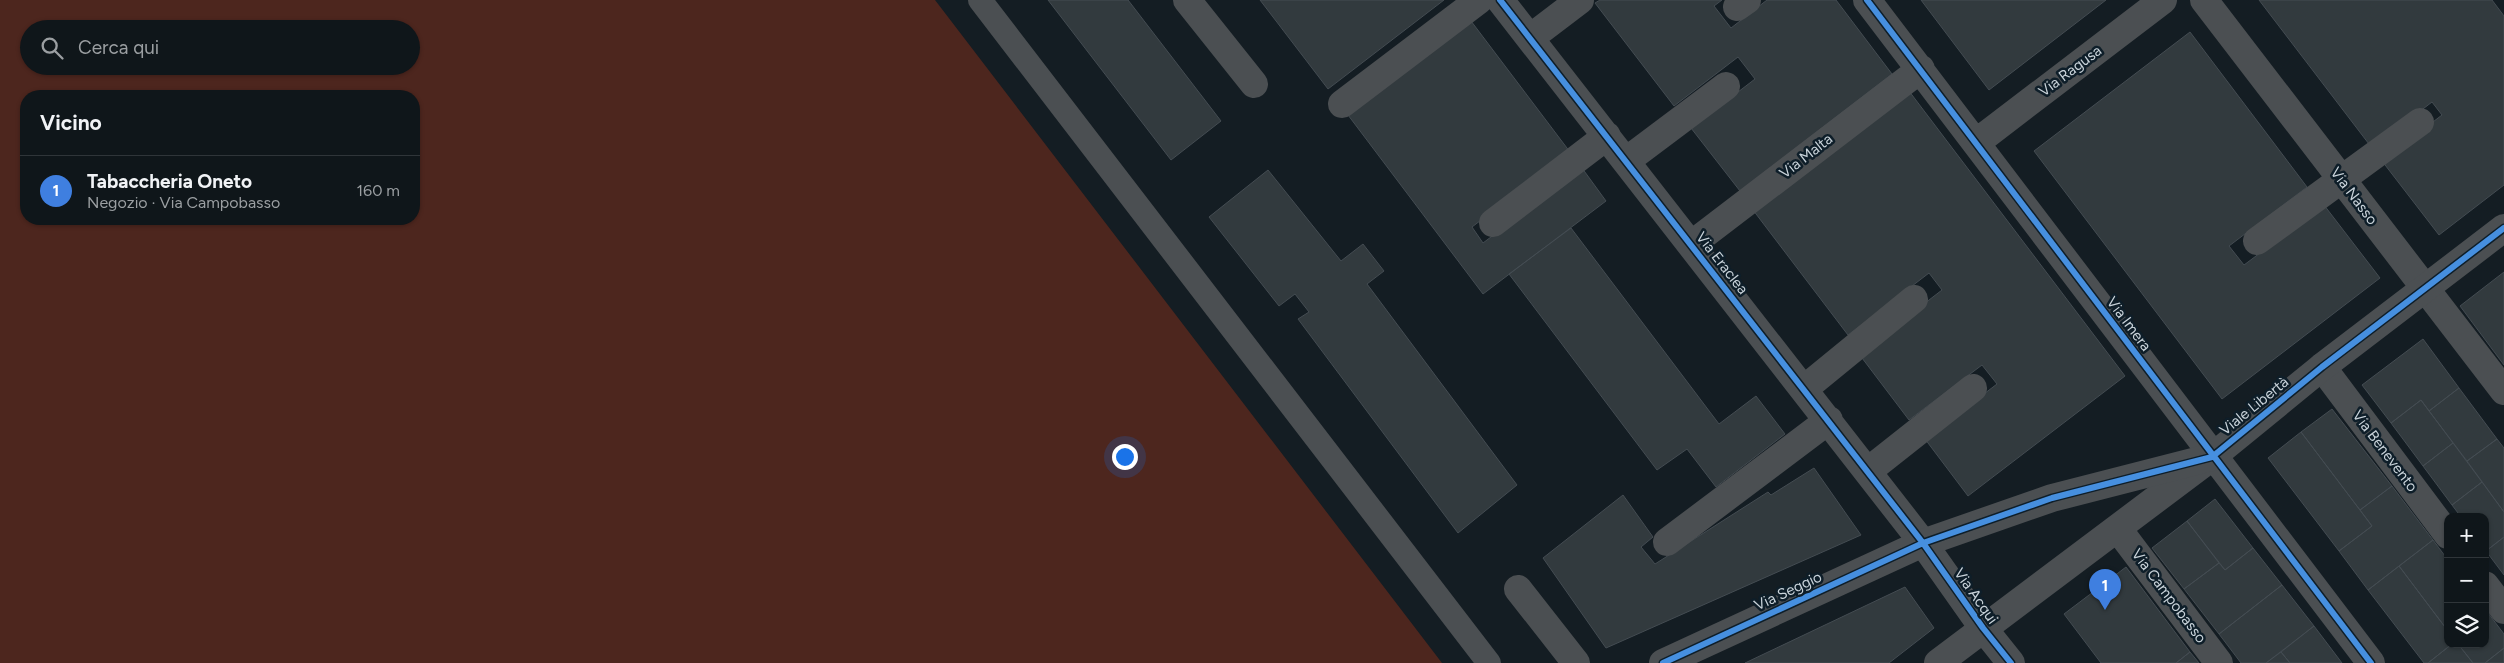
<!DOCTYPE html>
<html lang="it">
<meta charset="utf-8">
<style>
body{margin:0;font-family:Figtree,sans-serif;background:#1d2327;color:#f1f3f6}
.controls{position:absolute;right:15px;bottom:15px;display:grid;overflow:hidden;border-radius:10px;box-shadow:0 1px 4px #0004}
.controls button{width:45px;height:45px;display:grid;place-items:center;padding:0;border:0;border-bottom:1px solid #2f3539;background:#0f161a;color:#f1f3f6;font:25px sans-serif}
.you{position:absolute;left:1124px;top:456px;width:18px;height:18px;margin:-12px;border:4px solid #fff;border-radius:50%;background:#1a73e8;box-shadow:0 0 0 8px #1a73e833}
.badge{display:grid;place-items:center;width:32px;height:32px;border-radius:50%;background:#8a939a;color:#fff;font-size:16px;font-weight:700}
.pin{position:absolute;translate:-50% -41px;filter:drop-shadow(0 1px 2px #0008)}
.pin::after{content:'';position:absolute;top:26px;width:18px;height:15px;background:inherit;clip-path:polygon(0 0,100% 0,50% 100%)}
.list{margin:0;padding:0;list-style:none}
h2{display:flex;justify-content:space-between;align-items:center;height:65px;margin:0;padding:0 20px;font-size:21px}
h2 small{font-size:16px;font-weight:400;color:#9b9fa2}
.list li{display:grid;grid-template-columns:32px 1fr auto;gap:15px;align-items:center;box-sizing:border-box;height:70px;padding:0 20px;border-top:1px solid #2f3539}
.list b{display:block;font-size:19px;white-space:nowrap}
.list p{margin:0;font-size:16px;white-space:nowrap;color:#9b9fa2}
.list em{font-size:16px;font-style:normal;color:#9b9fa2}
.icon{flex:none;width:28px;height:28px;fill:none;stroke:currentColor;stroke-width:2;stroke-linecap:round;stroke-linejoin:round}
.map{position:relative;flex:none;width:2504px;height:663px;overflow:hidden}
.search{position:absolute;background:#0f161a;box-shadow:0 1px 4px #0004;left:20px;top:20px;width:400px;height:55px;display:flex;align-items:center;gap:12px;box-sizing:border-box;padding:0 18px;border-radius:28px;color:#9b9fa2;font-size:19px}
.panel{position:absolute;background:#0f161a;box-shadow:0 1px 4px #0004;left:20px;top:90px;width:400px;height:135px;border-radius:20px}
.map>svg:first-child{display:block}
</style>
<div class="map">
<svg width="2504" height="663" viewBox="0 0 2504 663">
<rect width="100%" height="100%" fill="#141d23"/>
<path fill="#4d261e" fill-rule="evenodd" d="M0,0H935L1442,663H0ZM29,29H411V66H29ZM26,96H414V219H26Z"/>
<path fill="#323a3e" stroke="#444c52" d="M1048,0H1128L1221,121L1171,160Z
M1260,0H1444L1328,89Z
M1600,0H1722L1714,6L1731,28L1767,0H1836L1892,74L1740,191L1691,128L1755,79L1738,57L1674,106L1595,3Z
M1921,0H2106L1989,90Z
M2259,0H2492L2504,16V185L2439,235L2382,161L2442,115L2432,102L2372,148Z
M1471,21L1570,152L1472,227L1483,243L1582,168L1606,201L1483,294L1348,115Z
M2190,32L2307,187L2229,246L2244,265L2324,205L2380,278L2222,399L2034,151Z
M1909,91L2125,376L1968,496L1925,439L1997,384L1982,365L1909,420L1859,354L1942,290L1929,273L1848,335L1753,210Z
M1268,170L1341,261L1363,244L1384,271L1367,284L1517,485L1458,533L1298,319L1309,312L1295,294L1279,306L1209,217Z
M1571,228L1719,424L1756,396L1785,434L1716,487L1687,449L1657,470L1509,274Z
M2504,272V365L2460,306Z
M2423,339L2459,388L2429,411L2421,400L2391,423L2362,385Z
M2459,388L2497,439L2467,461L2429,411Z
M2421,400L2453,443L2423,466L2391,423Z
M2332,409L2392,486L2360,510L2301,432Z
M2301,432L2372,526L2339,551L2268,458Z
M2497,439L2504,448V512L2467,461Z
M2453,443L2482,482L2452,505L2423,466Z
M1814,468L1861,535L1606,648L1543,558L1623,495L1653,537L1641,547L1655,564L1768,492L1771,495Z
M2482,482L2504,512V537L2486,551L2485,517H2461L2452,505Z
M2392,486L2433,540L2368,590L2339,551L2372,526L2360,510Z
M2215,499L2253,548L2225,570L2187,521Z
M2187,521L2219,563L2184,589L2152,548Z
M2504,537V575L2486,551Z
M2433,540L2448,560V631L2399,566Z
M2253,548L2282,585L2219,634L2184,589L2219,563L2225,570Z
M2399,566L2448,631V644H2452L2428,663H2424L2368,590Z
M2126,567L2190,652L2176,663H2101L2064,614Z
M2282,585L2314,626L2266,663H2241L2219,634Z
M1905,587L1934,628L1889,663H1745Z
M2485,609L2504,634V648L2485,663H2473L2458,644H2485Z
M2314,626L2342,663H2290L2281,652Z
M2452,644H2458L2473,663H2428Z
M2504,648V663H2485Z
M2190,652L2199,663H2176Z
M2281,652L2290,663H2266Z"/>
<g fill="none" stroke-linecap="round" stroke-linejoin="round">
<path stroke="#4b4f52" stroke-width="24" d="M980,0L1489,663"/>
<path stroke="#4b4f52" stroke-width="28" d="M1187,0L1254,84
M1500,0L1923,543L1983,628L2011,663
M1867,0L2371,663
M2204,0L2504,391
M1737,7L1747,0
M1530,38L1580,0
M1342,104L1479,0
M1977,142L2163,0
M1626,161L1726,86
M1493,223L1607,136
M2257,241L2420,122
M1692,244L1921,69
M2322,367L2448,535
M1804,389L1914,299
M1868,471L1973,388
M2118,529L2219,663
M1667,542L1829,420
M2485,585L2504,610
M1518,589L1576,663
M1938,663L2212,457"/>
<path stroke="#4b4f52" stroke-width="28" d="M1663,663L1923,543L2052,498L2212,457L2322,367L2504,228"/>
<defs>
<path id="cycleway" d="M1500,0L1923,543L1983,628L2011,663
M1867,0L2371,663
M1663,663L1923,543L2052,498L2212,457L2322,367L2504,228"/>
</defs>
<use href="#cycleway" stroke="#0e1e29" stroke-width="9"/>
<use href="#cycleway" stroke="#468fdf" stroke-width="6"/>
</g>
<g text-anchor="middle" stroke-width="5" stroke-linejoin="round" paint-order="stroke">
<g font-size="15" fill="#c9d3da" stroke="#0e1e29">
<text transform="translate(2070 71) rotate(-37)" y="5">Via Ragusa</text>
<text transform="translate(1806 156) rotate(-38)" y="5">Via Malta</text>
<text transform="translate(2354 196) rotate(53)" y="5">Via Nasso</text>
<text transform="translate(1722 263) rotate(52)" y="5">Via Eraclea</text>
<text transform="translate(2129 324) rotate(53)" y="5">Via Imera</text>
<text transform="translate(2254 406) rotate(-39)" y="5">Viale Libertà</text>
<text transform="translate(2385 451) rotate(53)" y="5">Via Benevento</text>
<text transform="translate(1788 591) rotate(-25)" y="5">Via Seggio</text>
<text transform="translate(1976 596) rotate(55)" y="5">Via Acqui</text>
<text transform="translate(2169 596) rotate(53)" y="5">Via Campobasso</text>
</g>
</g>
</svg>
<div class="controls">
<button>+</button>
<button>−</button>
<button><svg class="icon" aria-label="layers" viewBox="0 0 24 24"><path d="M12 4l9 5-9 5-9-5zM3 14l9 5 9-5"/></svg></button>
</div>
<div class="you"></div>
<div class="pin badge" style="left:2105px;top:610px;background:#3f7fe0">1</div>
<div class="search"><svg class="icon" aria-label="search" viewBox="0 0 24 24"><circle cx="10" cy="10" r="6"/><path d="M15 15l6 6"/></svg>Cerca qui</div>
<section class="panel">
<h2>Vicino<small></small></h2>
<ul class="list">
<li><span class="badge" style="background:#3f7fe0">1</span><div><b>Tabaccheria Oneto</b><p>Negozio · Via Campobasso</p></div><em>160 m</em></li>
</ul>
</section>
</div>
